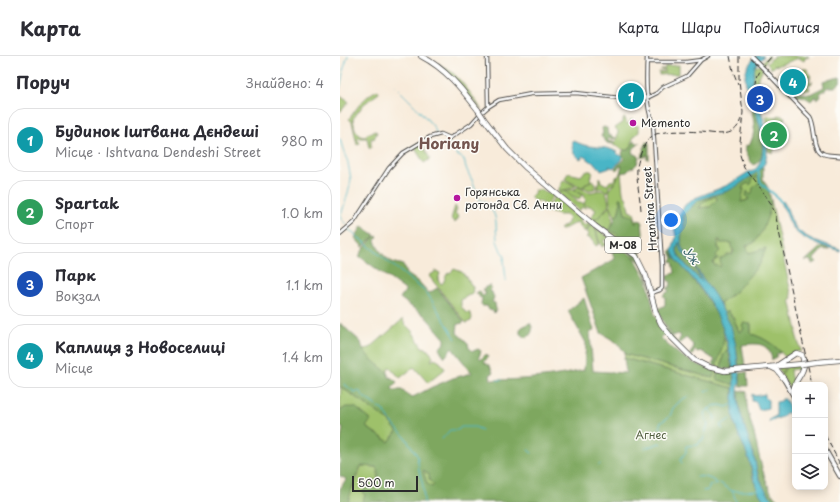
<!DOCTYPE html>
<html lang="uk">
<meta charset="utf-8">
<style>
body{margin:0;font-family:"Playpen Sans",sans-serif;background:#f7f7f7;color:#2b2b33}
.controls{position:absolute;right:12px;bottom:12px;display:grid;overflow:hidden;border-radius:8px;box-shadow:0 2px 10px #0003}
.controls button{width:36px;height:36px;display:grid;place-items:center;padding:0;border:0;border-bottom:1px solid #e1e1e2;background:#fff;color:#2b2b33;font:20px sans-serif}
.scale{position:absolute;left:12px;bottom:10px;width:66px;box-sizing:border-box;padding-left:4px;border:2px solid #2b2b2b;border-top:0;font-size:11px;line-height:14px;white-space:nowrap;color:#2b2b2b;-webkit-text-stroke:3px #fdfcf7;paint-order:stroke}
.you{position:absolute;left:331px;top:164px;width:14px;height:14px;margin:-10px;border:3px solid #fff;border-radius:50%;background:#1a73e8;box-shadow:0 0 0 6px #1a73e833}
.badge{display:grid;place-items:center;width:26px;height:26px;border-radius:50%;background:#b5179e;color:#fff;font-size:13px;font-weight:700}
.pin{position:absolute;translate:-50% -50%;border:2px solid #fff;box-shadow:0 1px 4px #0006}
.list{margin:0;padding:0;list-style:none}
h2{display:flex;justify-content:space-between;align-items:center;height:52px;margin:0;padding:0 16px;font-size:17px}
h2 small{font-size:13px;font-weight:400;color:#7c7c81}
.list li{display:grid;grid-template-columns:26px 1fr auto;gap:12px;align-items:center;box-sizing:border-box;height:64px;margin:0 8px 8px;padding:0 8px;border:1px solid #e1e1e2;border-radius:16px}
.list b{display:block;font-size:15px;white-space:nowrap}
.list p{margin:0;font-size:13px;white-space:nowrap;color:#7c7c81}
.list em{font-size:13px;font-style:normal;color:#7c7c81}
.icon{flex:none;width:22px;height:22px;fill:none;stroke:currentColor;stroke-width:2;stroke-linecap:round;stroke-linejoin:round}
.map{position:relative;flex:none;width:500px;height:446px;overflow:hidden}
header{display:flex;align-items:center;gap:24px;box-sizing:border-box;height:56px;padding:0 20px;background:#fff;border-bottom:1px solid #e1e1e2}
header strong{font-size:19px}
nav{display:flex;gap:22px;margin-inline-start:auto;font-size:14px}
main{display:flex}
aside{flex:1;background:#fff}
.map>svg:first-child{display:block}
</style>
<header>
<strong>Карта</strong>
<nav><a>Карта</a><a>Шари</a><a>Поділитися</a></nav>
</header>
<main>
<aside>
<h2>Поруч<small>Знайдено: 4</small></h2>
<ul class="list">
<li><span class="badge" style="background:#0f9aa8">1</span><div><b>Будинок Іштвана Дєндеші</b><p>Місце · Ishtvana Dendeshi Street</p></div><em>980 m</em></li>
<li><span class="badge" style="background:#2e9e5b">2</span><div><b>Spartak</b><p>Спорт</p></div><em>1.0 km</em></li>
<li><span class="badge" style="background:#1a4fb4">3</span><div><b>Парк</b><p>Вокзал</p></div><em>1.1 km</em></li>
<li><span class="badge" style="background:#0f9aa8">4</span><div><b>Каплиця з Новоселиці</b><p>Місце</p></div><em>1.4 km</em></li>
</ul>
</aside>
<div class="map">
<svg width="500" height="446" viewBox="0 0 500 446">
<rect width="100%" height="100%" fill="#fdfcf7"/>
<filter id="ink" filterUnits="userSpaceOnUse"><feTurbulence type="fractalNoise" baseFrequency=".025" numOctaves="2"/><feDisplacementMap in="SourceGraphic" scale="8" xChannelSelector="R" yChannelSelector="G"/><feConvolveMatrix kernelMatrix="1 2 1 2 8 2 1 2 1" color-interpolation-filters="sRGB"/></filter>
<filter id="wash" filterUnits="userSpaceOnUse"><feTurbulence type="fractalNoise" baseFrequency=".012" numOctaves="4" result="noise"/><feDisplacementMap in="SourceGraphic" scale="16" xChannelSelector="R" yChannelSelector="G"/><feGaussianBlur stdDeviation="0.9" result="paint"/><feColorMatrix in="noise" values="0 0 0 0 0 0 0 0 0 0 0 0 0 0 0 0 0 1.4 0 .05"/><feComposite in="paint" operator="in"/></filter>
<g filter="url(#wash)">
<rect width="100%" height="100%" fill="#f8ebda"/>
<path fill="#9ec16b" stroke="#64764b" d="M428,0H430L421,11L423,14L418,21L417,31L414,32C413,25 411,15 416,9L418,11Z
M434,0H467L469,1L465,2L464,5L459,2L436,10L435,9L431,13L427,7Z
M98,7C103,11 110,14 114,18C120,23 138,46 141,54L118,26Z
M339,9V18L319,19V16H325V14H321V13H325V10Z
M455,13H467L471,21L465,22L463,24L471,23L469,25L471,27L472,25V27L468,29L470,34H459L460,25L463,22L461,21H458V24H459L458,33L456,36L447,32L437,23L439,18L454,15Z
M38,34L39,37L24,48L13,63L15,73L20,80L25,81L27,78L35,75L37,76L34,83L31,82V92H29L27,82H19L17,83L20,87L17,89L12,66L9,63C17,52 25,39 38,34Z
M0,40L9,46L0,56Z
M438,59L445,61L433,97L428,95V70L426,60L438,61Z
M284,62H285L287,68L290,67L291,63L295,66L294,68L297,70H299V76L294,81L291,87H293V88L288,95C283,94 278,91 273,89L277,82L278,75L275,72L281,68Z
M81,86L90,103L84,107L74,91Z
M245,115H251L253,118L250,121L251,124L242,131C236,128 230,127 225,123L228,117L241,120Z
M280,117H281L283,137L287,143L289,155L294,157L297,167H295L289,159L285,158L283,147L281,146L278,159L275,160C270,152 268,141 270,132L275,127Z
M277,120L278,121L273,128L269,130L268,136L261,132L257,133L259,125V121L260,122L261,126L267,129L270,125H273Z
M418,121L419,126L413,132V137L410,139L407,136L408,144L400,146L404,133H402L404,129L409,127L410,129L412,123Z
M223,124L236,130C230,133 225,134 218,135Z
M252,124C256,126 257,130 255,133L249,134L243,131Z
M238,131L249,136C257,136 262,131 267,138L269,149L259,161L252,165L250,163L256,154L250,150H247L244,147L246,144L242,138L234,133Z
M195,133L197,135L200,133L213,139L207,150L199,145H194L190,141L194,137Z
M233,133L242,139L239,143L231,139L225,134H230Z
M224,134C229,139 234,141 238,147H243L247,152L242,151L239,155L217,136Z
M215,140H216L239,158L241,166L244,169L247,168L248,165L250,168L245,176L237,166L222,174L220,173L228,167L229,161L226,159H218L204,154L208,152Z
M376,140L377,144L370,151L358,152L364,145Z
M431,144L452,242L450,243L457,275L456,278L461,295L455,296L445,301C435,289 425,282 411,278V268L399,276L394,263L388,255L384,257L380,248L396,235L409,197L406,190L429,157Z
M115,150L117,153L115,157L119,161L115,167L111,163Z
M270,150L273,166L267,177L252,166L258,162Z
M251,168L255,171L259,188L256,190L251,183L246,181L249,179L247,175Z
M256,172L279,189L278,193L273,196L266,189L268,187V184L266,183L263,185L266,188L262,191L258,182Z
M270,174L275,177L286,187L283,188L268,178Z
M378,184L392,187C395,198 389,205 380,211H375L373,207L376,199L380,195L377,187Z
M114,213L122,216L133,231L132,239H129L121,244V250L126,257L129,256L132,261L131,265L126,267L89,220L96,215L100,217L98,224L101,228L103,227L107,218L111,216Z
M63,263L64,267L72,275L82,291L86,292L93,300L91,305L95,303L100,306L105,313L88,327L74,311L60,322L50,311L48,313V320L24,297V293L30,292Z
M384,281L388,292L383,300L381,313L376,311Z
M285,298L372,322L375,314L378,315L376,323L394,329L393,332L284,302Z
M462,309L461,315L457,313L450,314L451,322L455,325L453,338L441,319L438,311L445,310L443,314L442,318L446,311Z
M1,331L48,364L57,375L49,386L26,371L6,351L0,355Z
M21,410L36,411C39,416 39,420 36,426L34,424L27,428L25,439L22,446H8C10,433 18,422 21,410Z
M84,414L89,418L94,429L92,431L87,428L83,415Z"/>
<path fill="#7ea75f" stroke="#546945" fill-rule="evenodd" d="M500,21V27L495,31H488L480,38V40L476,43V40L471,45C466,42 464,40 458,40L457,42L455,41L456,38L452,36L450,38L439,27L440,26L454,36L470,38L484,31L483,25Z
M414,52C419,65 431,101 414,109L409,104V101C406,97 405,94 406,89L409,90C416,76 415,68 411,53Z
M264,71L267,72L268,79L272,80L273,81L276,82L273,83L268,82V86L274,85L272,88L267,87L261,80L263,77L262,72Z
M295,84L296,87H300L294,92L292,97L299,100L297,108L293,112L292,111L287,116L280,117L282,109L276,114L275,112L285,103L283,101L282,96L284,94H289Z
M306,86L309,87V103H307V99H305V101H301Z
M423,111V123L428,132L431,144L429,157L422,175L414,187L406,190L409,197L426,192L420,208L396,235L380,248L355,210L353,209L362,226C357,221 338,201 337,195C336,192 338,189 340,186L344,198L351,207L341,190L343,160L345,157L358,144L376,138L388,135ZM418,121L419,126L413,132L412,137L410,139L407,135L406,140L408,141V144L401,146L404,133H402L404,129L409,127L410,129L412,127V123ZM376,140L377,144L370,151L359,152L364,145ZM378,184H380V187H391V191L394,195L392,199L389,198L380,203L381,210L380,211L378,209L375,210L373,207L375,204L378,203L376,199L381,194L378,192Z
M279,142H282L285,158L293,160L295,167H297V164L302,165L304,188L299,193L313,235L302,208L283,188L285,186L275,177L270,174L274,166L275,160L278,159L281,146Z
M22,170L35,179L23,191L15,182Z
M37,180L38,181L35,184C38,195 49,208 61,208L65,211L67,218L80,227L89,237L97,232L124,266L123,267L118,268L117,277L128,287L129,292L133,295L138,293L141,295L139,301L141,303L146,298L148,301L144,306L150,310L153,317L150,319L151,324C183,324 213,321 244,314L246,287L228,255L244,242L254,274L250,277L253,315L286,317L284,302L393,332V350L394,365L410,406L413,423L423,444V446H22L25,439L23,436C26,429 28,428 34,424L37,426C39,420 39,416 36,411L21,410L15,423L8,446H0V433L6,423L0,420V390L3,372L0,371V355L6,351H15L31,364L26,371L49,386L57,375L48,364L1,331L0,332V267L21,286L23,294L31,303L48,317L49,321L52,322L57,326L52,332L53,334H62L71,342L92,331L113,322L132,317L112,292L105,301L99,293L105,286V283L84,259L73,252L60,242L65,235V234L19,200L25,191L34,181ZM84,414L86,417L89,418V424L94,429L92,431L87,428L83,415Z
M279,189L295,202L307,224L315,259L348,301L325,278L321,282C337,299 353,309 375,314L373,322L285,298V296L276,286L261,277L241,222L275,203L272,196L278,193Z
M482,190L489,193L487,194L483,193L474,203L477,206L472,208V206L469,204L465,205Z
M330,195H332L334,201C348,217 385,260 384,281C384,288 378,304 376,311L372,308L375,304L361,295L357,296L355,294L352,300L350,298L354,290L346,282L340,287L338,286L341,280L338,278L333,280C322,266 318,257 313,239L314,238L318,253L325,249V242L323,239L329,235L327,232L330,231L331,226L327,224L328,219L335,217L333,206L330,205L333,203Z
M150,229L151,232L150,235L152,236L154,242L152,246L155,247L156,255L154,257L153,255L149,254L147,250H142L141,248L142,242L139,241V239L136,237L139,235L141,236V238L143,240L145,239V236L143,234L144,232Z
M388,255L394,263L399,276L404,273L402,270L403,267L411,268V278C423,281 431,287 440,295V297L436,298L437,300L432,304C429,286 417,287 402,289L405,310L403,312L399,313C397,292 393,275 384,257Z
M190,267C195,274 191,278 187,282L180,278V273L182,271Z
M388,292L392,313H381L383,300Z
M378,315H393L394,329L376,323Z
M407,316L408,330H400V317Z
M399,334L407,336C405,352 411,365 415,381C419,400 422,416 430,434C432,439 436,442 439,446H436C428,439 423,431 419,421C416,414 416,407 414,400C408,379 396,357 399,334Z"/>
<path fill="#49b5c6" stroke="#3a7078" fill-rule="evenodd" d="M416,0H424L415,10L413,25L427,76V98L425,107L420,114L397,130L388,135L376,138L358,144L354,148L343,160L344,172L341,180V190L343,194L375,240L391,270L396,290L400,326C392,344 409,381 414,400C416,407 416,414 419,421C423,431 428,439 436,446H426C414,435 414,418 409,404C405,391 397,378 394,364C391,350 394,336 394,322C393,306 387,283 381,268C375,253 365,237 354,224C346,214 337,207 332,195L336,181L334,170L336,164L345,149L355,142L388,129L410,115L411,116C426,109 424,83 420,70C416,53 405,38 405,19C406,12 411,5 416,0ZM339,186L340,193L356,213L362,226C357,221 338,202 337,196C336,192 338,189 339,186Z
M233,84C247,94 264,88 277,96V98L282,100L281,105L273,112L269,110L270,112L261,115L259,111L245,101L244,100L240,103C236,99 230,95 233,88L231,86Z
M443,145C448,151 449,161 453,168C463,184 484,187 500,193V195C482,189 461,186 451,169C447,162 446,154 441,149V147Z
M412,338L415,340L425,338V342L428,344V352L419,354L416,346L412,345Z
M442,343H445L448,348L451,357H446L442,361L429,366L430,363L436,360V346L441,345Z"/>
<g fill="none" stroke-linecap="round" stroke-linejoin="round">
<path stroke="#49b5c6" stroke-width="1" d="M3,15L8,0
M56,31L75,50
M0,33L3,17
M76,51L93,70L97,78
M0,83L4,97L8,106
M107,84L117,99L124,103C125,111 128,117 132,124C135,131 136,139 141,145L145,146L149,151
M8,107L11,123L10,128
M6,143L10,130
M149,151C159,159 155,173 157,183
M2,156L6,144
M1,158V163L8,170
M9,172V174L87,237L116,283
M157,185L161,195L165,200L164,204L166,225
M157,324H162
M4,328L12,334L14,336L19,335L24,341L45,356L51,366L65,381L77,399L79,414L83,430L84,446
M370,334L371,333
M365,335L368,334
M369,353L375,361V364
M383,373L380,370L390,363
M322,379L323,375L320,371V367L330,360L333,352L341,344L349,340
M102,383L110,374H118L121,371H135L142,374
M305,392L320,387L321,388
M188,394L192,397
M342,407L340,404L346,396V390L358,389L360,385L363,384L368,368L364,357L373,350L380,349L387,351L392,348
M259,409L260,408
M357,421C364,419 373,423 378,428
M363,435L368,434L370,429H375L380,427L392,435
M396,446L394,439L392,435H407L416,434"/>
<path stroke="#49b5c6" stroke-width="2" d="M418,113L420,125L424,130L435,139L442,147"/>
<path stroke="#49b5c6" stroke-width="2.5" d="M337,167L341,156"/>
</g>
</g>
<g filter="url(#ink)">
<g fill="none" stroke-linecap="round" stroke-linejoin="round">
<defs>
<path id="tertiary" d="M147,0L148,51
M307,0C306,20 305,49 313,68L322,209V232L320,234L311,237
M307,6H346L361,4
M141,57L148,51L159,44L191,38L236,37L289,43L309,41L317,37L323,31L347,20L361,4L368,0
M0,178L14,166L49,112L63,97L90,81L101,78L110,82L131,68L140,58"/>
<path id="secondary" d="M424,13L470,61C476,71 472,94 484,98C489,100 495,99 500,100"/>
<path id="primary" d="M444,323L455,342
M485,394L500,420"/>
<path id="trunk" d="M81,0C106,13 121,32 138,54
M144,63L167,93L185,111L255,170L296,200L306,220L316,257L321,268L332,282L354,304L368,311L385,315L462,308
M477,306L500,304
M438,309L456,297L462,299L464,307
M431,311L437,314L444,323
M455,341C451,323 462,323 464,309"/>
</defs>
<use href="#tertiary" stroke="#4a4845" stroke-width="4.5"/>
<use href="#secondary" stroke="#4a4845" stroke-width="5"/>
<use href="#primary" stroke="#4a4845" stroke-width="6"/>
<use href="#trunk" stroke="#4a4845" stroke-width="6"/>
<use href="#tertiary" stroke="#fff" stroke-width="2.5"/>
<use href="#secondary" stroke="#fff" stroke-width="3"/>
<use href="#primary" stroke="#fff" stroke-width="4"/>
<use href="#trunk" stroke="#fff" stroke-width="4.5"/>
<path stroke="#2b2b2b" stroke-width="1" stroke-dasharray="6 3" stroke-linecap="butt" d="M390,0L393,15L398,28
M399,0V25L403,56L400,86V99L404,111L430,146L435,157L472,329
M423,56C414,27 411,23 432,0
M301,154C300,140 296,125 297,111C299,101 304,84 314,79C323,74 349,75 360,76C376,77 396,84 401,62
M485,379L500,408"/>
<defs>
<path id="secondary-bridge" d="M411,0L424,13"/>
<path id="trunk-bridge" d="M138,54L144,63
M462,308L477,306"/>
</defs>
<use href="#secondary-bridge" stroke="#4a4845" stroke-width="5" stroke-linecap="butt"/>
<use href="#trunk-bridge" stroke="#4a4845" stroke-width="6" stroke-linecap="butt"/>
<use href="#secondary-bridge" stroke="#fff" stroke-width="3"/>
<use href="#trunk-bridge" stroke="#fff" stroke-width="4.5"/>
</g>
</g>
<g fill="#b5179e" stroke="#fdfcf7" stroke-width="1.5">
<circle cx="293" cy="67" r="4"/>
<circle cx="117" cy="142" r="4"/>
</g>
<g text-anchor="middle" stroke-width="3" stroke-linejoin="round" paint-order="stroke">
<rect fill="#fdfcf7" stroke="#6a6a68" stroke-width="1" x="265" y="181" width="36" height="16" rx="3"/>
<g font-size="10" font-weight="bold" fill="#2b2b2b">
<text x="283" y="193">М-08</text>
</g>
<g font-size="11" fill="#2b2b2b" stroke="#fdfcf7" text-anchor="start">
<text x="301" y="71">Memento</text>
<text x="125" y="140">Горянська<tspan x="125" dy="13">ротонда Св. Анни</tspan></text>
</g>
<g font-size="11" fill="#2b2b2b" stroke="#fdfcf7">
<text transform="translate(310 153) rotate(-94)" y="4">Hranitna Street</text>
</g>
<g font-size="11" fill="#536041" stroke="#fdfcf7">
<text x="311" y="383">Агнес</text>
</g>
<g font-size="12" font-style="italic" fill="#376269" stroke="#fdfcf7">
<text transform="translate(351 200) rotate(54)" y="4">Уж</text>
</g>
<g font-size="15" font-weight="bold" fill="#745650" stroke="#fdfcf7">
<text x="109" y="93">Horiany</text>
</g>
</g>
</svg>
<div class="controls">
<button>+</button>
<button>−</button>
<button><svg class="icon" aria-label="layers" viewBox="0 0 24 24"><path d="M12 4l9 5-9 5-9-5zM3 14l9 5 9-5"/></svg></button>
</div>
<div class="scale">500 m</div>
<div class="you"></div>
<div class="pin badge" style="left:291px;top:40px;background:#0f9aa8">1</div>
<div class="pin badge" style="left:434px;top:79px;background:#2e9e5b">2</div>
<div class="pin badge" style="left:420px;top:43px;background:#1a4fb4">3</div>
<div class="pin badge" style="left:453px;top:26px;background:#0f9aa8">4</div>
</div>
</main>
